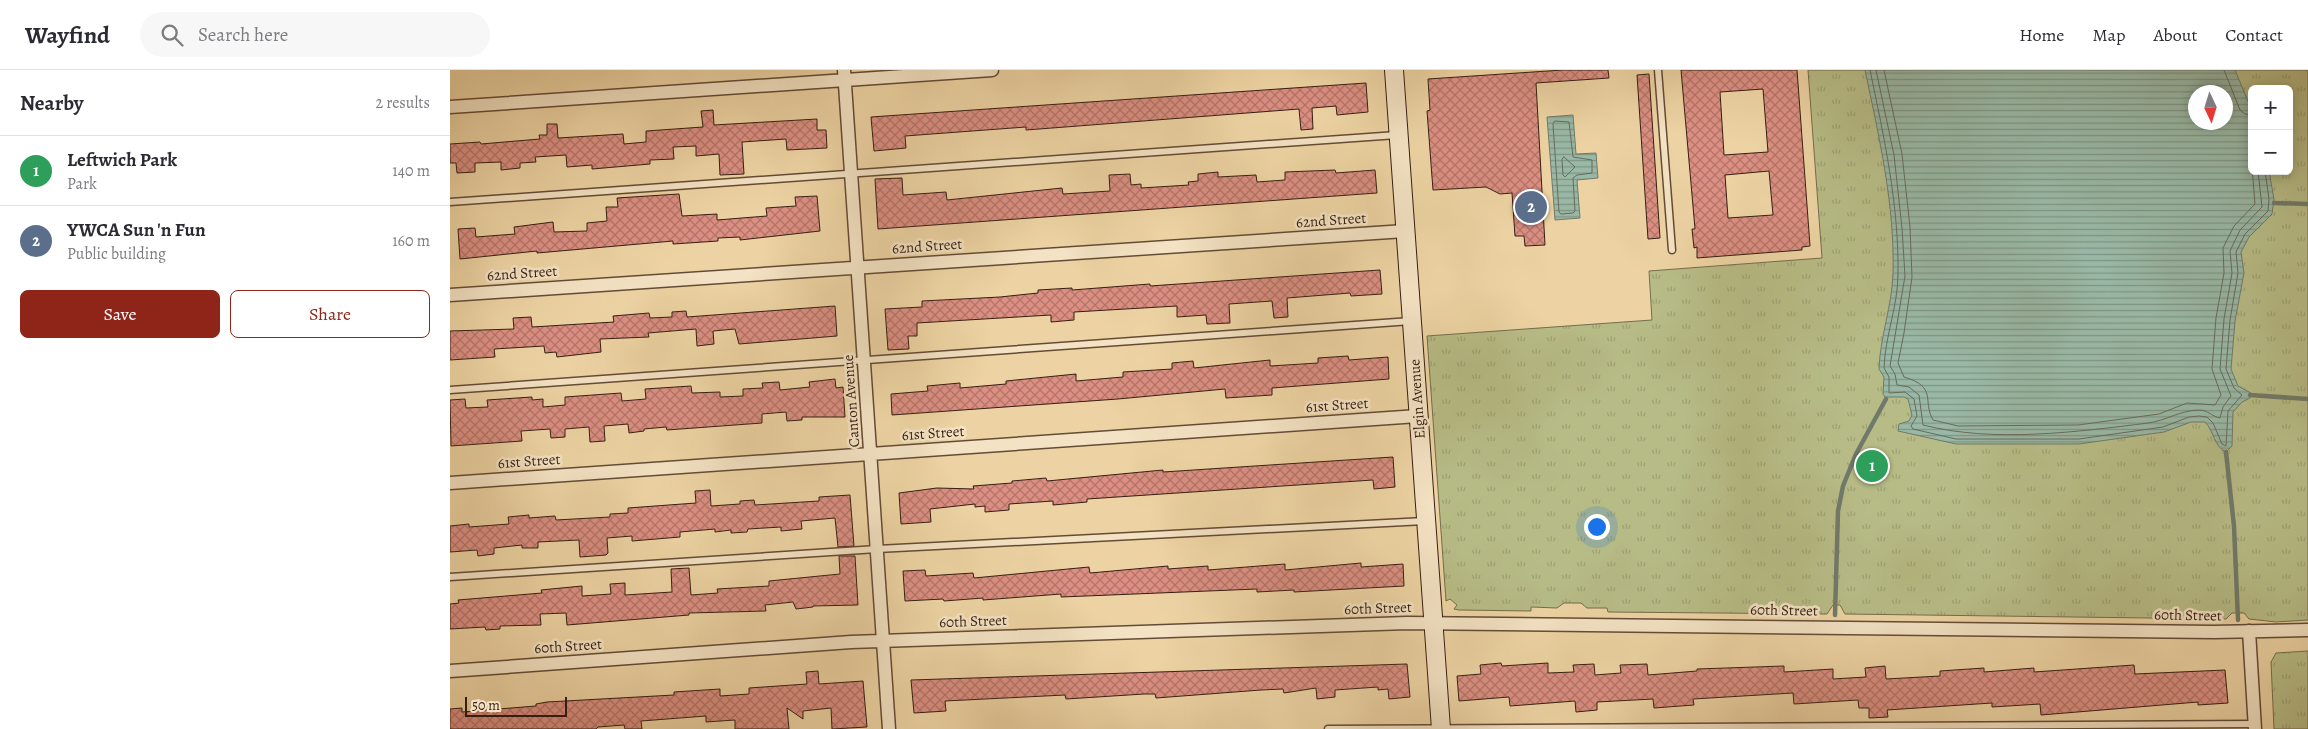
<!DOCTYPE html>
<meta charset="utf-8">
<style>
body{margin:0;font-family:Alegreya,serif;background:#f7f7f7;color:#2b2b33}
.controls{position:absolute;right:15px;top:15px;display:grid;overflow:hidden;border-radius:8px;box-shadow:0 2px 12px #0003}
.controls button{width:45px;height:45px;display:grid;place-items:center;padding:0;border:0;border-bottom:1px solid #e1e1e2;background:#fff;color:#2b2b33;font:25px sans-serif}
.compass{position:absolute;left:1738px;top:15px;width:45px;height:45px;border-radius:50%;background:#fff;box-shadow:0 2px 12px #0003;rotate:176deg}
.scale{position:absolute;left:15px;bottom:12px;width:102px;box-sizing:border-box;padding-left:5px;border:2px solid #361e12;border-top:0;font-size:14px;line-height:18px;white-space:nowrap;color:#361e12;-webkit-text-stroke:4px #f3e2c3;paint-order:stroke}
.you{position:absolute;left:1146px;top:456px;width:18px;height:18px;margin:-12px;border:4px solid #fff;border-radius:50%;background:#1a73e8;box-shadow:0 0 0 8px #1a73e833}
.badge{display:grid;place-items:center;width:32px;height:32px;border-radius:50%;background:#8f2418;color:#fff;font-size:16px;font-weight:700}
.pin{position:absolute;translate:-50% -50%;border:2px solid #fff;box-shadow:0 1px 5px #0006}
.list{margin:0;padding:0;list-style:none}
h2{display:flex;justify-content:space-between;align-items:center;height:65px;margin:0;padding:0 20px;font-size:21px}
h2 small{font-size:16px;font-weight:400;color:#7c7c81}
.list li{display:grid;grid-template-columns:32px 1fr auto;gap:15px;align-items:center;box-sizing:border-box;height:70px;padding:0 20px;border-top:1px solid #e1e1e2}
.list b{display:block;font-size:19px;white-space:nowrap}
.list p{margin:0;font-size:16px;white-space:nowrap;color:#7c7c81}
.list em{font-size:16px;font-style:normal;color:#7c7c81}
.actions{display:flex;gap:10px;padding:15px 20px}
.actions a{flex:1;padding:11px 0;border:1px solid #8f2418;border-radius:8px;text-align:center;font-size:18px;color:#8f2418}
.actions .main{background:#8f2418;color:#fff}
.icon{flex:none;width:28px;height:28px;fill:none;stroke:currentColor;stroke-width:2;stroke-linecap:round;stroke-linejoin:round}
.map{position:relative;flex:none;width:1858px;height:659px;overflow:hidden}
header{display:flex;align-items:center;gap:30px;box-sizing:border-box;height:70px;padding:0 25px;background:#fff;border-bottom:1px solid #e1e1e2}
header strong{font-size:24px}
nav{display:flex;gap:28px;margin-inline-start:auto;font-size:18px}
.search{width:350px;height:45px;background:#f7f7f7;display:flex;align-items:center;gap:12px;box-sizing:border-box;padding:0 18px;border-radius:28px;color:#7c7c81;font-size:19px}
main{display:flex}
aside{flex:1;background:#fff}
.map>svg:first-child{display:block}
</style>
<header>
<strong>Wayfind</strong>
<div class="search"><svg class="icon" aria-label="search" viewBox="0 0 24 24"><circle cx="10" cy="10" r="6"/><path d="M15 15l6 6"/></svg>Search here</div>
<nav><a>Home</a><a>Map</a><a>About</a><a>Contact</a></nav>
</header>
<main>
<aside>
<h2>Nearby<small>2 results</small></h2>
<ul class="list">
<li><span class="badge" style="background:#2e9e5b">1</span><div><b>Leftwich Park</b><p>Park</p></div><em>140 m</em></li>
<li><span class="badge" style="background:#5c6f8a">2</span><div><b>YWCA Sun 'n Fun</b><p>Public building</p></div><em>160 m</em></li>
</ul>
<div class="actions"><a class="main">Save</a><a>Share</a></div>
</aside>
<div class="map">
<svg width="1858" height="659" viewBox="0 0 1858 659">
<defs>
<pattern id="grass-tufts" width="24" height="20" patternUnits="userSpaceOnUse" patternTransform="scale(1.25)"><rect width="24" height="20" fill="#b7bc86"/><path d="M3 7l-1-3M5 7V3M7 7l1-3M15 17l-1-3M17 17v-4M19 17l1-3" fill="none" stroke="#9ea173"/></pattern>
<pattern id="water-rules" width="6" height="5" patternUnits="userSpaceOnUse" patternTransform="scale(1.25)"><rect width="6" height="5" fill="#99b8a5"/><path d="M0 2.5h6" fill="none" stroke="#7e9585"/></pattern>
<pattern id="building-cross-hatch" width="8" height="8" patternUnits="userSpaceOnUse" patternTransform="scale(1.25)"><rect width="8" height="8" fill="#dc8f82"/><path d="M0 0l8 8M0 8l8-8" fill="none" stroke="#b37469"/></pattern>
</defs>
<rect width="100%" height="100%" fill="#edd3a3"/>
<filter id="stains"><feTurbulence type="fractalNoise" baseFrequency=".004" numOctaves="4"/><feColorMatrix values="0 0 0 0 .2 0 0 0 0 .09 0 0 0 0 .02 0 0 0 .5 -.17"/></filter>
<radialGradient id="worn" r=".72"><stop offset=".6" stop-color="#630" stop-opacity="0"/><stop offset="1" stop-color="#630" stop-opacity=".3"/></radialGradient>
<path fill="url(#grass-tufts)" stroke="#766d4c" fill-rule="evenodd" d="M1358,0H1858V550L1826,552L1799,549L1794,543H1782L1776,549L1395,544L1390,535H1383L1377,544L1158,542L1157,538H1137L1131,533H1114L1107,538L1081,537V541L1009,540L1004,539L1007,535L1000,529L996,531L977,266L1202,250L1199,201L1372,188ZM1802,19H1839V101H1802ZM1746,22H1776V52H1746Z
M1858,581V659H1824L1821,592L1826,583Z"/>
<path fill="url(#water-rules)" stroke="#717a6a" fill-rule="evenodd" d="M1415,0H1785L1802,41V101H1819L1824,129L1822,144L1799,167L1791,182L1794,203L1785,251L1781,299L1788,316L1801,323L1800,328L1792,332L1783,342L1782,376L1776,382C1764,377 1764,361 1755,352H1741L1714,362L1629,374H1506L1448,361L1449,354L1459,351L1462,345L1458,329L1454,327H1435L1433,324L1434,307L1429,299C1430,267 1442,236 1443,204C1445,135 1429,67 1415,0ZM1746,22H1776V52H1746Z
M1123,45L1126,84L1146,83L1148,108L1127,110L1130,148L1105,150L1097,47Z"/>
<g fill="none" stroke-linecap="round" stroke-linejoin="round">
<path stroke="#686b5c" stroke-width="1" d="M1420,0C1434,67 1449,135 1448,204C1448,236 1435,266 1434,298L1439,307V323L1455,322L1464,329L1467,346L1461,356L1463,359L1506,369H1629L1713,357L1739,347L1749,346L1757,347L1763,353L1772,374L1776,376L1778,341L1792,325L1784,318L1776,299L1780,250L1788,203L1786,182L1795,164L1818,141L1819,129L1815,101
M1426,0L1444,85L1452,158L1455,206L1440,296L1445,304L1447,315L1459,317L1469,325L1473,355C1543,373 1627,362 1698,353C1715,351 1731,340 1749,340C1758,340 1763,347 1770,348L1773,337L1781,326L1770,299L1774,249L1782,203L1780,181L1790,160L1812,137L1808,101
M1434,0L1452,84L1460,157L1462,207L1454,263L1448,293L1454,307C1488,317 1472,331 1483,350L1508,356L1628,355L1709,344L1737,333L1765,335L1771,325L1762,299L1766,248L1774,203L1773,178L1784,156L1805,134L1802,97
M1774,0L1790,40L1795,44L1802,45
M1105,51L1119,52L1123,87L1142,90V103L1127,105L1123,108L1125,141L1123,143L1111,144L1109,142L1103,54Z
M1114,87L1125,97L1115,107L1113,105L1112,90Z"/>
<path stroke="#717a6a" stroke-width="4.5" d="M1824,133L1858,134
M1800,325L1858,329
M1776,382L1784,456L1788,550
M1385,545L1388,441L1393,416L1406,384L1436,329"/>
</g>
<path fill="url(#building-cross-hatch)" stroke="#361e12" fill-rule="evenodd" d="M1113,0H1158L1159,8L1086,13L1095,175L1075,176L1074,166H1065L1062,123L1050,124L1036,117L983,120L977,41L980,40L978,9Z
M1231,0H1347L1360,176L1352,177V180L1247,188V177L1244,178L1242,159H1245ZM1313,19L1318,82L1274,85L1270,22ZM1319,101L1323,145L1278,148L1275,105Z
M1199,4L1210,168L1198,169L1187,5Z
M916,13L918,42L887,45L886,36L862,38L863,59L851,60L849,39L576,60V57L455,66L456,78L424,81L421,47Z
M263,40L264,55L367,49V60H376L377,78L337,80L336,69L292,72L294,104L270,105L269,84L246,86V76L223,77L224,89L200,90V94L142,99V95L117,97L116,85L85,87L86,92L70,93V98L51,100V92L25,93V102L7,103L6,93H0V74L30,72L31,74L90,69L89,65H97V54H107L108,68L173,64L174,74L196,72V61L253,57L251,41Z
M885,100L886,103L925,100L927,123L428,159L425,109L452,108L453,125L496,122L497,130L612,118L613,124L660,121L659,105L680,104L681,115L691,114V118L739,115L738,112L748,111V104L768,102V107L806,105L807,112L835,110V102Z
M229,124L232,146L267,144V150L317,146L316,138L346,136L345,127L367,126L370,161L290,170V167L268,168V171L223,174V171L87,183V181L10,189L8,159L25,158L26,167L65,164L64,157L103,152L104,162L137,161V153L157,151L156,137H168L167,128Z
M930,200L932,224L901,226L900,223L837,228L838,247L824,248L822,231L779,234L780,253L757,254L756,245L727,247V236L624,242V250L601,252V245L467,253V266H458L459,279L438,280L435,239L472,237V231L550,227L588,223V220L622,218V220L700,214V216Z
M385,236L387,266L289,274L285,259L263,261L264,274L247,276L246,259L198,263L199,267L150,269L151,282L107,287L106,282L95,283L94,276L44,279L45,287L0,290V261L64,259L63,248L81,247L82,257L164,252L163,246L199,243L200,248L222,247V242L236,241L237,247Z
M898,286L899,290L938,287L939,309L822,318V325L776,328L775,319L668,329L442,345L441,324L478,321L477,316L510,313V318L556,314V311L626,304V311L673,307V302L722,299V293L743,291L744,298L820,290V296L868,293V288Z
M385,309L386,318L393,317L395,347H352V350L337,351L336,342L312,344V353L217,360L216,357L194,359V361L179,363L178,354L154,356L155,371L140,372L139,357L115,359V367L101,368L100,359L71,361L72,371L1,376L0,330L15,329L16,338L38,337L37,330L82,327V330L93,329V337L115,335V327L171,323L172,331L196,329L195,319L241,316L242,323L270,322V327L293,326V319L313,318L312,313L329,312L330,320L360,317L359,312Z
M943,387L945,417L924,419L923,410L637,429V432L603,435V431L559,434V440L535,442V436L525,437V434L480,439L481,452L451,454L449,423L487,418L524,419L523,416L562,413V411L596,408L597,411L713,400V402Z
M260,420L261,436L290,434V431L304,430L305,435L369,431V427L400,425L404,476L388,477L385,448L351,451L352,459L331,461V457L298,459L297,462L281,463V460L265,462V459L230,462V467L182,471V466L157,468L158,483L156,485L130,487L129,470L88,472V478H72V475L44,478V484L28,486L27,480L0,482V456L19,454V457L59,454L58,447L79,445V448L105,446L106,450L160,447V444L178,443V438L246,433L245,421Z
M389,486H405L408,535L363,536V537L346,539L343,532L315,535L316,541L239,543V545L117,555L116,543L90,544L91,555L50,556V559L36,560L35,557L0,559V534L9,533L8,530L92,523L91,520L132,516V526L161,524L160,514L175,513V525L222,522L221,499L239,498L241,525L268,523L267,519L319,516V511L390,504Z
M911,493V497L953,494L954,516L844,522V520L807,522V519L611,527V524L533,530V528L494,531L493,529L455,531L453,501L475,500L476,506L523,503L524,508L639,497L640,503L718,496V499L758,496V500L835,494V500Z
M1051,593L1052,596L1098,593V603L1124,602L1123,595L1144,594L1145,605L1171,603L1170,595L1197,594L1198,605L1247,601V599L1334,596V602L1383,599V609L1416,607L1415,598L1435,596L1436,609L1490,606V601L1534,598V602L1584,598V602L1684,595L1685,604L1775,600L1778,633L1748,635V632L1591,645L1590,634L1542,637V633L1437,640L1438,647L1419,648V638H1409L1408,630L1344,634L1343,623L1243,629L1244,635L1204,638L1203,629L1147,632V640L1126,642L1125,631L1060,636L1059,627L1009,631L1007,606L1031,604L1030,595Z
M957,594L960,627L939,629L938,619L928,620V617L885,620V627L867,629L866,618L834,623L833,619L811,620L706,628L705,624H694L616,629L615,625L495,631L496,641L464,643L461,610Z
M368,601L369,614L413,611L417,657L382,659L381,638L353,641V649L337,638L339,659H285V650L256,652V646L191,651L192,659H175L174,655L148,657L146,659H0V639L12,638V642L86,636V634L97,632L224,625V622L270,619V626L299,624V618L357,614L356,602Z"/>
<g fill="none" stroke-linecap="round" stroke-linejoin="round">
<defs>
<path id="lane" d="M1208,0L1222,180
M0,132L947,65
M0,320L961,251
M0,507L427,479L975,451
M878,659L1805,654"/>
<path id="street" d="M394,0L439,659
M0,37L542,0
M0,225L955,161
M0,413L968,346
M1799,561L1805,659
M0,601L401,572L957,553L1764,562L1858,560"/>
<path id="secondary" d="M944,0L991,659"/>
</defs>
<use href="#lane" stroke="#644b36" stroke-width="9"/>
<use href="#street" stroke="#644b36" stroke-width="15"/>
<use href="#secondary" stroke="#361e12" stroke-width="20"/>
<use href="#lane" stroke="#f3e2c3" stroke-width="6"/>
<use href="#street" stroke="#f3e2c3" stroke-width="12"/>
<use href="#secondary" stroke="#f3e2c3" stroke-width="18"/>
</g>
<g text-anchor="middle" stroke-width="5" stroke-linejoin="round" paint-order="stroke">
<g font-size="15" fill="#361e12" stroke="#f3e2c3">
<text transform="translate(881 150) rotate(-4)" y="5">62nd Street</text>
<text transform="translate(477 176) rotate(-4)" y="5">62nd Street</text>
<text transform="translate(72 203) rotate(-4)" y="5">62nd Street</text>
<text transform="translate(967 329) rotate(-94)" y="5">Elgin Avenue</text>
<text transform="translate(401 331) rotate(-94)" y="5">Canton Avenue</text>
<text transform="translate(887 335) rotate(-4)" y="5">61st Street</text>
<text transform="translate(483 363) rotate(-4)" y="5">61st Street</text>
<text transform="translate(79 391) rotate(-4)" y="5">61st Street</text>
<text transform="translate(928 538) rotate(-2)" y="5">60th Street</text>
<text transform="translate(1334 540) rotate(1)" y="5">60th Street</text>
<text transform="translate(1738 545) rotate(1)" y="5">60th Street</text>
<text transform="translate(523 551) rotate(-2)" y="5">60th Street</text>
<text transform="translate(118 576) rotate(-4)" y="5">60th Street</text>
</g>
</g>
<rect width="100%" height="100%" filter="url(#stains)"/>
<rect width="100%" height="100%" fill="url(#worn)"/>
</svg>
<div class="controls">
<button>+</button>
<button>−</button>
</div>
<svg class="compass" viewBox="-18 -18 36 36"><path d="M0-13l5 13h-10z" fill="#e53935"/><path d="M0 13l5-13h-10z" fill="#7c7c81"/></svg>
<div class="scale">50 m</div>
<div class="you"></div>
<div class="pin badge" style="left:1422px;top:396px;background:#2e9e5b">1</div>
<div class="pin badge" style="left:1081px;top:137px;background:#5c6f8a">2</div>
</div>
</main>
